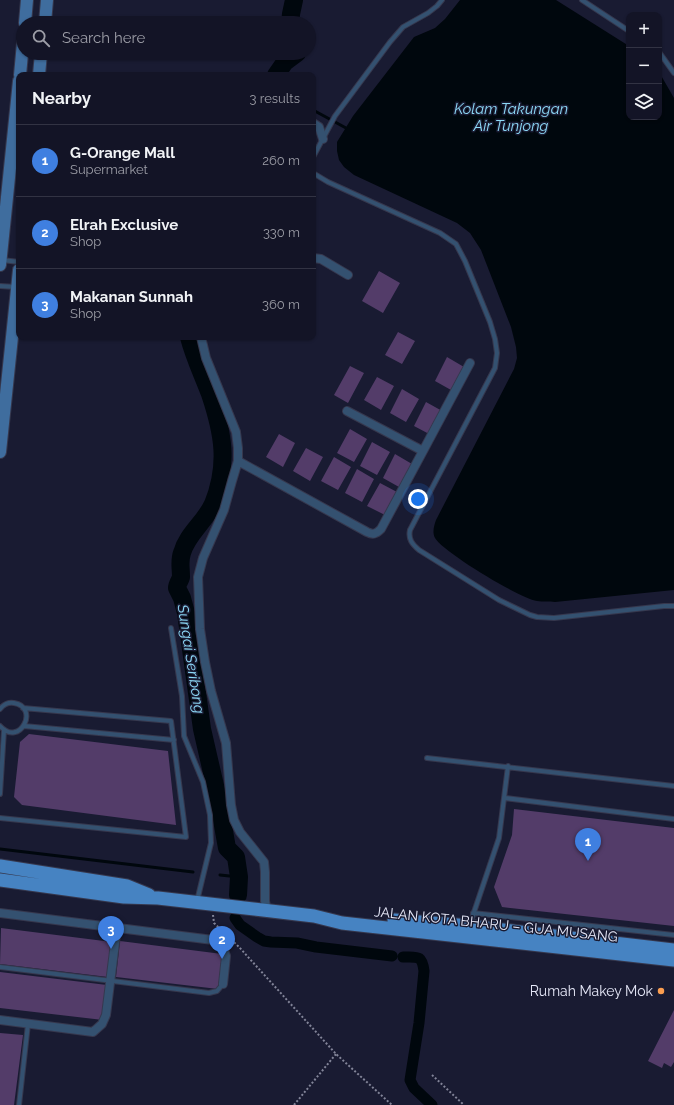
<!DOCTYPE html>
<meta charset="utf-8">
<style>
body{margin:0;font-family:Raleway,sans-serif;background:#1c1d2e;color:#f1f3f6}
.controls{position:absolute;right:12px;top:12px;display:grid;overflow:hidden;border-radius:8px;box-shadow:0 1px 3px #0004}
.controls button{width:36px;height:36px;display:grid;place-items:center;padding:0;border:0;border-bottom:1px solid #323343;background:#131426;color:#f1f3f6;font:20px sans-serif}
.you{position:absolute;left:418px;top:499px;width:14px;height:14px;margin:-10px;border:3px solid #fff;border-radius:50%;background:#1a73e8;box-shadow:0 0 0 6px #1a73e833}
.badge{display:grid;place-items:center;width:26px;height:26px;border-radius:50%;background:#fb9e50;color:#fff;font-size:13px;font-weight:700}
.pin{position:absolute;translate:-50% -33px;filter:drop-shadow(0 1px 2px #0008)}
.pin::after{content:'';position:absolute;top:21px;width:14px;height:12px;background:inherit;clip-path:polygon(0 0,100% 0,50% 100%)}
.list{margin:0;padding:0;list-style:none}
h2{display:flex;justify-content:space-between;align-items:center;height:52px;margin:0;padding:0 16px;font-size:17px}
h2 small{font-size:13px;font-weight:400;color:#9d9ea7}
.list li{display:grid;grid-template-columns:26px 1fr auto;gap:12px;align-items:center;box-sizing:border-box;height:72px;padding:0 16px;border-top:1px solid #323343}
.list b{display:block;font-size:15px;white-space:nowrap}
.list p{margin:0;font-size:13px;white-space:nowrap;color:#9d9ea7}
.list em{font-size:13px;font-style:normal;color:#9d9ea7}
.icon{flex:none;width:22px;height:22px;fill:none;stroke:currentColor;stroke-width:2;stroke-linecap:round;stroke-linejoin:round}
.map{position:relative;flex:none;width:674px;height:1105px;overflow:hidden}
.search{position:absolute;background:#131426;box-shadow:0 1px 3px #0004;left:16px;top:16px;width:300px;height:44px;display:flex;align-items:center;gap:10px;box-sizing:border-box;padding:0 14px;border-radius:22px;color:#9d9ea7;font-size:15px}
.panel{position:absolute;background:#131426;box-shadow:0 1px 3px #0004;left:16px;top:72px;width:300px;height:268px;border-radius:8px}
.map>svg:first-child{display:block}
</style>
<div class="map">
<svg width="674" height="1105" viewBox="0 0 674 1105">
<rect width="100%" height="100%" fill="#191b32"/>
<path fill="#00070d" d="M460,0H556L629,46V117H659V72L674,98V590L555,602C549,601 543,602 537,601C519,598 443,552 435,538C432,532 434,526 436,520L514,369L517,358L516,347L511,327L481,250L470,233L457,223L354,175L344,167L339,160L337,151V142L353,116L414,37L435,28L445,19Z"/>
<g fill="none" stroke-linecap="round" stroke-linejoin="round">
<path stroke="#00070d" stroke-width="3" d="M313,110L346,128
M0,849L193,872
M220,875L239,877"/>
<path stroke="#00070d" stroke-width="11" d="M235,918L240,925L257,937L264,941L271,942L297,943L316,947L392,956
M403,957C418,957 422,955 424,971L419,1023L410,1080L414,1088L432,1105"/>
<path stroke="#00070d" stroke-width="18" d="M290,23L291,14L294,0
M276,75L285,62L297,53
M189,337C194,357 203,375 210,394C223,433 229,464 213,504C205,522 187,534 182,553C179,561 181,568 181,577C180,581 177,584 177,588L182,598L186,613L202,729L219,803L227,848L236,857L239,877L238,895"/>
</g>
<path fill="#533c69" d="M379,271L400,283L383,313L362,301Z
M398,332L415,341L402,364L385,355Z
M447,357L464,367L451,390L435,381Z
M350,366L364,373L348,403L334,395Z
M377,377L394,386L381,410L364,400Z
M402,389L419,399L406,422L390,413Z
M426,402L444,412L431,435L414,426Z
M350,429L367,439L354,462L337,453Z
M279,434L295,443L283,467L266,457Z
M372,442L390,452L377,475L360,466Z
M306,448L323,457L310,481L293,471Z
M395,454L412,464L399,487L383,478Z
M334,457L351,467L338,490L321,481Z
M357,469L374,479L362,502L345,493Z
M380,483L397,492L385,515L367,506Z
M29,734L168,751L176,825L22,805L14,797L20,742Z
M514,809L674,828V926L502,907L494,887L512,835Z
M1,928L112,942L108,977L0,964Z
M120,941L222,954L218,989L116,977Z
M0,972L107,985L103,1020L0,1008Z
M674,1010V1062L671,1067L664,1063L662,1068L648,1061Z
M0,1033L23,1035L14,1105H0Z"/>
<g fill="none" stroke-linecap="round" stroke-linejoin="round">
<defs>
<path id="lane" d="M582,0L629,31
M659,52L674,73
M313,157L335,116L390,42L403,27L428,13L437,6L442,0
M313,173L328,182L440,233L456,244L465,261L490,322L495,339L497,353L495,368L410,530C408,539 412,544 419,550L499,600L530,615L537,617L554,618L664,606H674
M2,260L19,262
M0,286L16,287
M171,628L182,696L184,736L203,782L210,815L211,843L197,901
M0,709C4,704 8,702 14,703C40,707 20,748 0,726
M24,726L174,740
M427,758L674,786
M0,794L4,730
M505,798L674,819
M0,818L186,837L171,721L23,708
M473,913L674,935
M470,924L499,838L508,766
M0,967L209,993L217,991L223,984
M19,1105L28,1024"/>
<path id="street" d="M313,123L319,127L323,139
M313,258L321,259L348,275
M201,337L206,358L236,432L238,448V461L232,481L224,510L203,558L198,577L200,629L205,662L211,691L226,743L231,805L234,820L240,832L264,862L265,872V901L267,911
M423,451L470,363
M238,461L367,532C373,535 376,534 381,529L423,451L347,411
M0,913L213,940L222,945L226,956L223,984
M0,1020L93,1032L102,1024L106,1015L117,927"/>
<path id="secondary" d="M25,23L27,0
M45,23L47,0
M20,75L23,43
M39,75L41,53
M0,265L19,81
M0,452L19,270"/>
<path id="primary" d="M0,866L127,886L149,895
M0,880L124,897L158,898L314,916L342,923L674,960
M394,920L470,926L674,950"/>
</defs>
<use href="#lane" stroke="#36384e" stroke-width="6"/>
<use href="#street" stroke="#36384e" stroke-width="10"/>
<use href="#secondary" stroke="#36384e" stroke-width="14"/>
<use href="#primary" stroke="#36384e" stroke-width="15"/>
<path stroke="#828498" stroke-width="2" stroke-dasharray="2 2" stroke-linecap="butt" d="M213,915L214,923L239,947L336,1054L392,1105
M432,1075L464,1105
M294,1105L336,1054"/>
<use href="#lane" stroke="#345170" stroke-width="4"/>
<use href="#street" stroke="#345170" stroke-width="8"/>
<use href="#secondary" stroke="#3f6d9e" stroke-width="12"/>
<use href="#primary" stroke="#4683c2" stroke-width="13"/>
</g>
<circle fill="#fb9e50" stroke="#191b32" stroke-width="1.5" cx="661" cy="991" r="4"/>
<g text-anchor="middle" stroke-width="3" stroke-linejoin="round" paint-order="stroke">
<g font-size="14" fill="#e6e8f8" stroke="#191b32">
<text transform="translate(496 924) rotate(6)" y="5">JALAN KOTA BHARU – GUA MUSANG</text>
</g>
<g font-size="14" fill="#e6e8f8" stroke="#191b32" text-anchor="end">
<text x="653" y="996">Rumah Makey Mok</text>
</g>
<g font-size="15" font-style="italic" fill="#8ddaf7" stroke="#191b32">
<text x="511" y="114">Kolam Takungan<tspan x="511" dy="17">Air Tunjong</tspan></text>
<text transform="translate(191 659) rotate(81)" y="5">Sungai Seribong</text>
</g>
</g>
</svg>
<div class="controls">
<button>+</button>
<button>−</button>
<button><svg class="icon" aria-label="layers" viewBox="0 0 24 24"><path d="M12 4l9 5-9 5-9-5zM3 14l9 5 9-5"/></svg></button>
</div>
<div class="you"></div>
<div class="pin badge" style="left:588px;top:861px;background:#3f7fe0">1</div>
<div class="pin badge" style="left:222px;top:959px;background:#3f7fe0">2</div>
<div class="pin badge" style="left:111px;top:949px;background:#3f7fe0">3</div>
<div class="search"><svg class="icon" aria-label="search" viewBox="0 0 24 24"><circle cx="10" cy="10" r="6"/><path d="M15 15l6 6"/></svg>Search here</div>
<section class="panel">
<h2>Nearby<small>3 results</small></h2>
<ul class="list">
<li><span class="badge" style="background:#3f7fe0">1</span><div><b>G-Orange Mall</b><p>Supermarket</p></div><em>260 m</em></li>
<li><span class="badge" style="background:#3f7fe0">2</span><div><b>Elrah Exclusive</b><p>Shop</p></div><em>330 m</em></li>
<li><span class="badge" style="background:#3f7fe0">3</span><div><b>Makanan Sunnah</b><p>Shop</p></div><em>360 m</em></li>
</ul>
</section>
</div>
